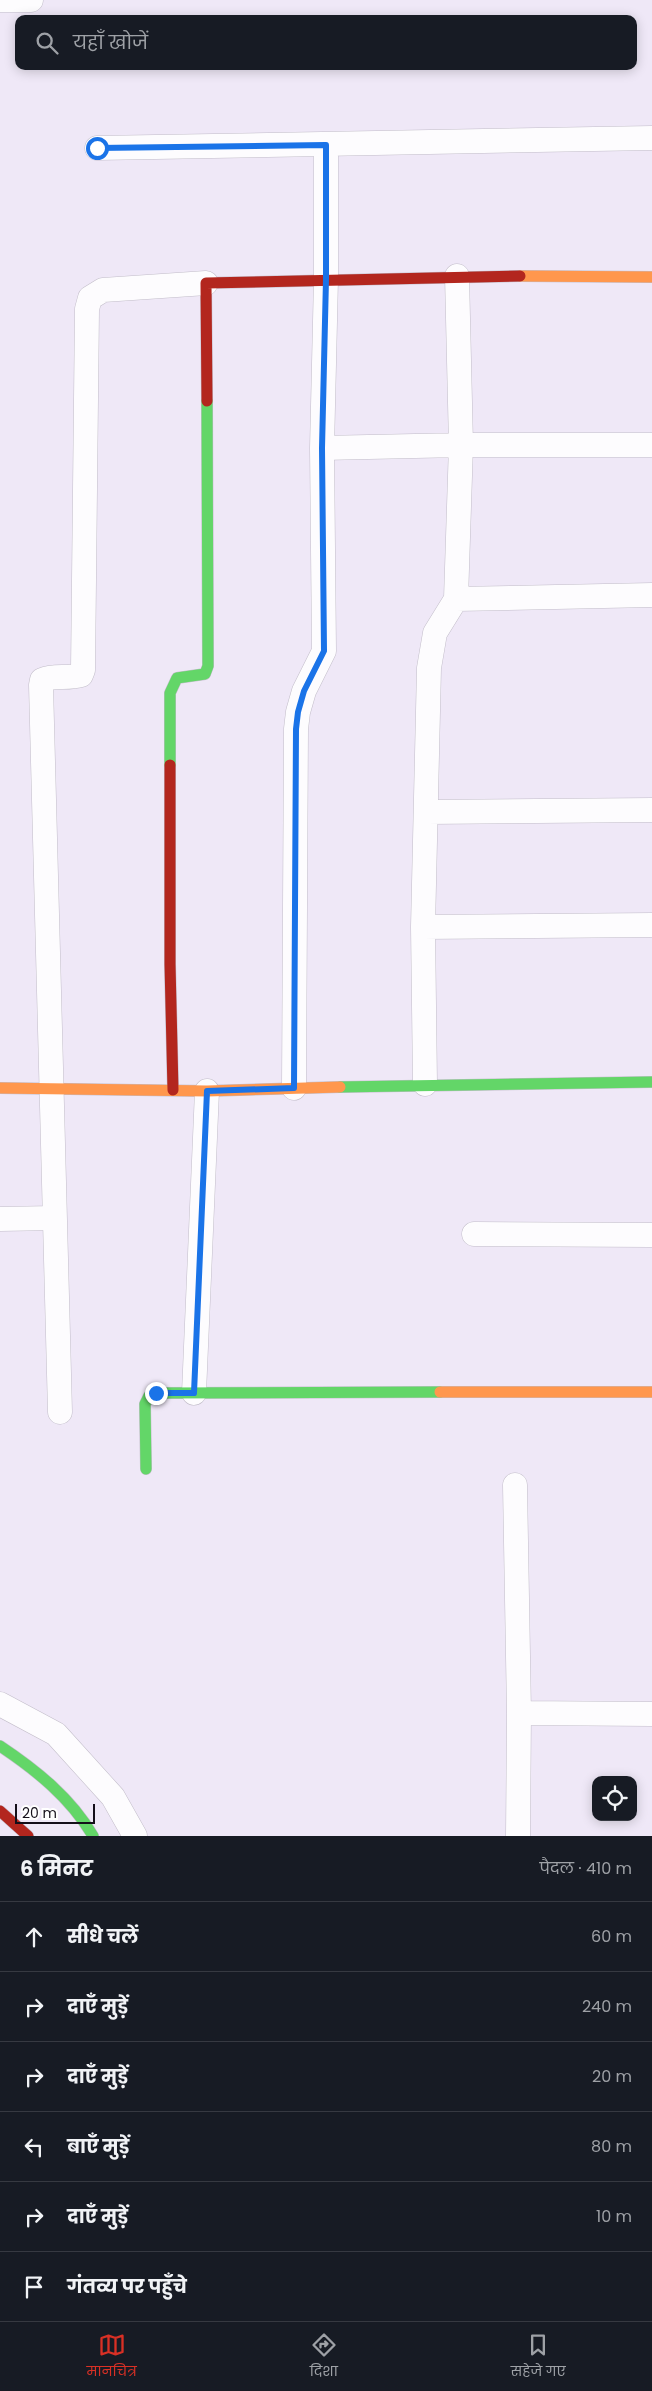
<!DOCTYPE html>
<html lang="hi">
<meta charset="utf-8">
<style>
body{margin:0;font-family:Poppins,"Noto Sans Devanagari",sans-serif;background:#242831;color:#f1f3f6}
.controls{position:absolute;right:15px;bottom:15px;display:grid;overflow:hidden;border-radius:10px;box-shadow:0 2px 12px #0003}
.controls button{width:45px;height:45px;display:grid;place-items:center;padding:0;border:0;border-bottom:1px solid #363941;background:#171b24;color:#f1f3f6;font:25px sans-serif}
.scale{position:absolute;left:15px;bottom:12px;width:80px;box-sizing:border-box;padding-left:5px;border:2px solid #140f1a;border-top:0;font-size:14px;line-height:18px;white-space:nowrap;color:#140f1a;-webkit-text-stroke:4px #fff;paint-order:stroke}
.stop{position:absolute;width:15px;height:15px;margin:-11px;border:4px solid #1a73e8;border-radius:50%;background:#fff}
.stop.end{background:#1a73e8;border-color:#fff;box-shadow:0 1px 5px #0008}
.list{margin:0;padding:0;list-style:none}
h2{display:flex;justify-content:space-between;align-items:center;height:65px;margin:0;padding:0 20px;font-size:21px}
h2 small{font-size:16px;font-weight:400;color:#9ea1a6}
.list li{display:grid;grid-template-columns:32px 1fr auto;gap:15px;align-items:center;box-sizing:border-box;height:70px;padding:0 20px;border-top:1px solid #363941}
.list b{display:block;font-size:19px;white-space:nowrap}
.list em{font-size:16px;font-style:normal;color:#9ea1a6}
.icon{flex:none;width:28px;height:28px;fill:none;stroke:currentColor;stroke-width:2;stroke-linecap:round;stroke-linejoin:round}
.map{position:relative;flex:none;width:652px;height:1836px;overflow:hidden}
.search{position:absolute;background:#171b24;box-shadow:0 2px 12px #0003;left:15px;right:15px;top:15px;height:55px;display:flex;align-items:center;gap:12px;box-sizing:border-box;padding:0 18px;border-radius:10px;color:#9ea1a6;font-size:19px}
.sheet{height:485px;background:#171b24}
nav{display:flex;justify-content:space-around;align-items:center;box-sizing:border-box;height:70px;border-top:1px solid #363941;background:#171b24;font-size:14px;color:#9ea1a6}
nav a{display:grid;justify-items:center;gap:2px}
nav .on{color:#d93025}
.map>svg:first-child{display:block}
</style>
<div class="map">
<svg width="652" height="1836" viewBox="0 0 652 1836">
<rect width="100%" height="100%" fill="#efe8f7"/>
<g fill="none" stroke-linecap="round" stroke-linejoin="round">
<defs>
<path id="street" d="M0,0H31
M97,148L652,138
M457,276L461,445L456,599L652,595
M322,448L461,445H652
M427,812L652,810
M423,927L652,925
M425,1084L423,927L429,668L435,633L456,599
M294,1088L296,729L298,712L304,691L324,651L322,448L326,279V145
M0,1219L54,1218
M474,1234L652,1235
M194,1393L207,1091
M60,1412L41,685L42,680C54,675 68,679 81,675L83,670L87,309L90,298L103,290L206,283
M515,1485L519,1713
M0,1704L56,1734L113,1797L135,1836
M518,1836L519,1713L652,1714"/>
<path id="fast" d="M170,765V693L177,678L205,674L208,666L207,401
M340,1087L652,1082
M146,1469L145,1404L149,1396L156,1393L440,1392
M0,1746C36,1770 71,1798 93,1836"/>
<path id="slow" d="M520,276L652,277
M0,1088L207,1091L340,1087
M440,1392H652"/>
<path id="jam" d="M207,401L206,283L520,276
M170,765V964L173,1090
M0,1811L28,1836"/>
</defs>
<use href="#street" stroke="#c2bdc9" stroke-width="25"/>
<use href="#fast" stroke="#c2bdc9" stroke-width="12"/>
<use href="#slow" stroke="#c2bdc9" stroke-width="12"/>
<use href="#jam" stroke="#c2bdc9" stroke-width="12"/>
<use href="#street" stroke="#fdfcfe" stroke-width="24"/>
<use href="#fast" stroke="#63d668" stroke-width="11"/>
<use href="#slow" stroke="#ff974d" stroke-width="11"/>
<use href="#jam" stroke="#b3261e" stroke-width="11"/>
</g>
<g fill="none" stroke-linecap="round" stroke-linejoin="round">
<path stroke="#1a73e8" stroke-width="6" d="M97,148L326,145V279L322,448L324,651L304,691L298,712L296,729L294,1088L207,1091L194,1393H156"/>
</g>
</svg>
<div class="controls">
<button><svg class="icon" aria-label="locate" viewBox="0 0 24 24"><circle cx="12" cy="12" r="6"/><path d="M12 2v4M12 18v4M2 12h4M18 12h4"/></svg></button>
</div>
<div class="scale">20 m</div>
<div class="stop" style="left:97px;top:148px"></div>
<div class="stop end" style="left:156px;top:1393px"></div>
<div class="search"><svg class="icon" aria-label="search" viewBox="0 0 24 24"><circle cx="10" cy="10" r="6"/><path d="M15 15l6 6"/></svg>यहाँ खोजें</div>
</div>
<section class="sheet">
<h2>6 मिनट<small>पैदल · 410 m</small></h2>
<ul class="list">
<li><svg class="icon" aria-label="ahead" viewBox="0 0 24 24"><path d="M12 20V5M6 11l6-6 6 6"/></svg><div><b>सीधे चलें</b></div><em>60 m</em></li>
<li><svg class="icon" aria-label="right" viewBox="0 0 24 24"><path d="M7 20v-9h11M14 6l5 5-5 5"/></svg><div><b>दाएँ मुड़ें</b></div><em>240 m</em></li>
<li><svg class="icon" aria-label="right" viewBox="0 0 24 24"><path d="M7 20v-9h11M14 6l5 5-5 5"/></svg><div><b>दाएँ मुड़ें</b></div><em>20 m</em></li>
<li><svg class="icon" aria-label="left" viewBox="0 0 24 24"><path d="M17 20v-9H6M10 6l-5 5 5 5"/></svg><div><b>बाएँ मुड़ें</b></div><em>80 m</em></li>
<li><svg class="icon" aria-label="right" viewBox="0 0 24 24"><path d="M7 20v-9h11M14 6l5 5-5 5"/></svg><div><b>दाएँ मुड़ें</b></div><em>10 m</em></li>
<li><svg class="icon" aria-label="arrive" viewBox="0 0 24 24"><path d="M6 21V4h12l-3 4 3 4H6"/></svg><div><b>गंतव्य पर पहुँचे</b></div></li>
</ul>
</section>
<nav>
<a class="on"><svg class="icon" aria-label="map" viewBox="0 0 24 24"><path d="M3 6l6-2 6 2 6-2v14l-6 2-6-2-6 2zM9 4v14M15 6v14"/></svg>मानचित्र</a>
<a><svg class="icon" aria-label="directions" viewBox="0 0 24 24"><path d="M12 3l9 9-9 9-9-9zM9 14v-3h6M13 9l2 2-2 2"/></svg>दिशा</a>
<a><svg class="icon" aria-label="saved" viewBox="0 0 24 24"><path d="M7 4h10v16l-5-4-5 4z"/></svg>सहेजे गए</a>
</nav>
